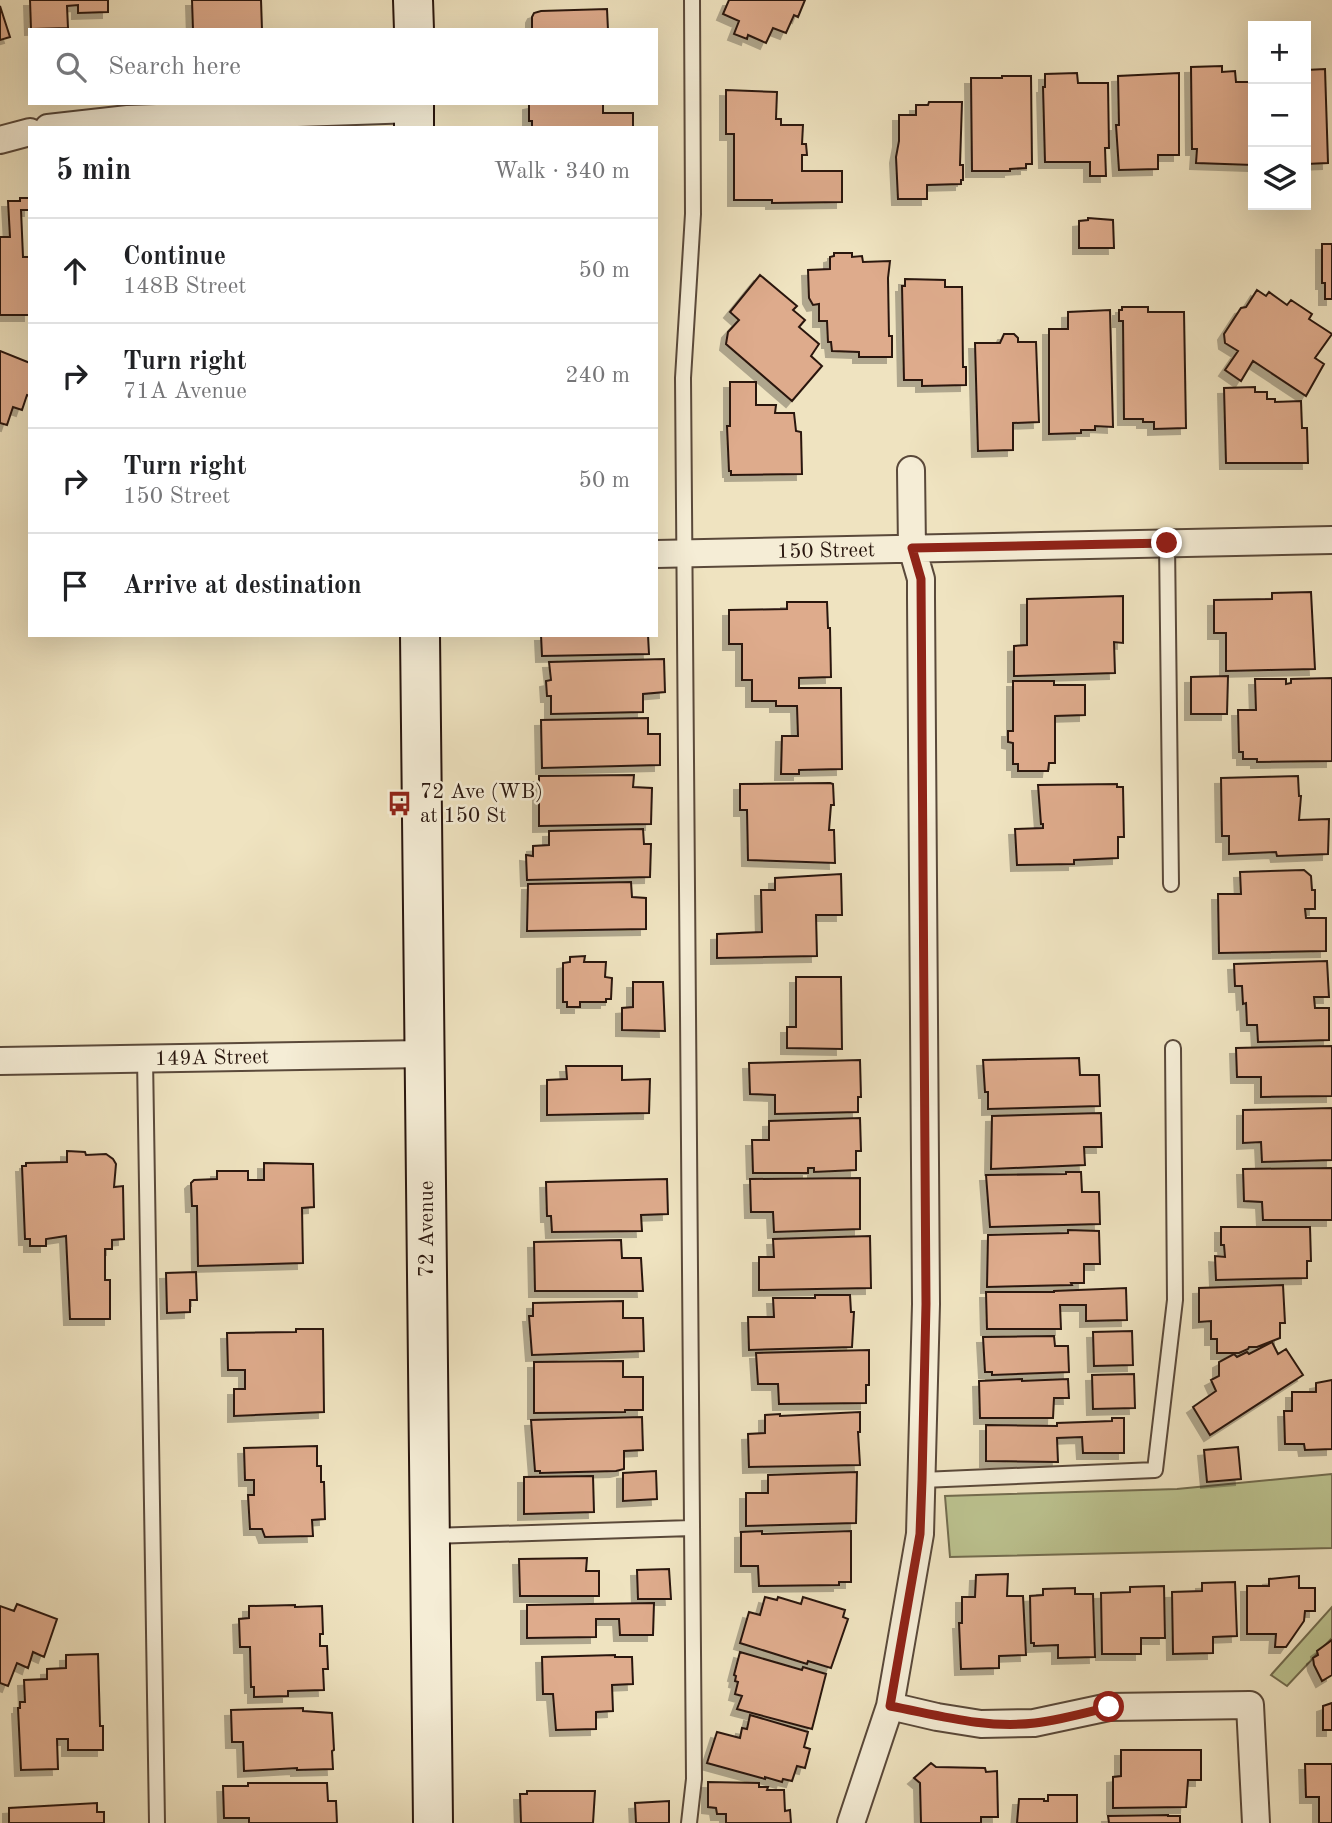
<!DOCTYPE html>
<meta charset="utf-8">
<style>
body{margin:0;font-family:"Old Standard TT",serif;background:#f6f6f6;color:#202124}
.controls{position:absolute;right:21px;top:21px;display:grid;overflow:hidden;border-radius:0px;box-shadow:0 7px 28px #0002}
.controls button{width:63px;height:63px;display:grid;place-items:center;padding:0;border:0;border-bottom:2px solid #e0e0e0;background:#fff;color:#202124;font:35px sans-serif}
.stop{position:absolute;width:21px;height:21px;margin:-16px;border:5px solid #8f2418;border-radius:50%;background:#fff}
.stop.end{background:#8f2418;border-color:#fff;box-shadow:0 2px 7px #0008}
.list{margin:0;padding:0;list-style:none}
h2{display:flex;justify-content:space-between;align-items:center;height:91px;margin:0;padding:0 28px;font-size:30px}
h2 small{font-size:23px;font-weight:400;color:#757577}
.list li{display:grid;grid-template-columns:46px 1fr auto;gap:21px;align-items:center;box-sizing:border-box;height:105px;padding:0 28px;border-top:2px solid #e0e0e0}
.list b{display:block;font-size:26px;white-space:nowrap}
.list p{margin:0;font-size:23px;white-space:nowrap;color:#757577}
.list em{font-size:23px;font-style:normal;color:#757577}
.icon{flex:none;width:38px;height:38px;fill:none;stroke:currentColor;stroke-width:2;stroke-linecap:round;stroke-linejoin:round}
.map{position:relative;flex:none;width:1332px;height:1823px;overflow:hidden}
.search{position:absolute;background:#fff;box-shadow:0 7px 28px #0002;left:28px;top:28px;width:630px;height:77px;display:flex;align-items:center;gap:18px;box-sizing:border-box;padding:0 24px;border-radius:0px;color:#757577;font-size:26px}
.panel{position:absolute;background:#fff;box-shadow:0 7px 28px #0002;left:28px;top:126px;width:630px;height:511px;border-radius:0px}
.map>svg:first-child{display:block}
</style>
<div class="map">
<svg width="1332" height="1823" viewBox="0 0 1332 1823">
<defs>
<filter id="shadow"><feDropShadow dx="-6" dy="6" stdDeviation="0" flood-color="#0004"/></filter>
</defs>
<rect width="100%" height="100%" fill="#efe3c0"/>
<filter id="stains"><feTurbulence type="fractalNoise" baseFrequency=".00286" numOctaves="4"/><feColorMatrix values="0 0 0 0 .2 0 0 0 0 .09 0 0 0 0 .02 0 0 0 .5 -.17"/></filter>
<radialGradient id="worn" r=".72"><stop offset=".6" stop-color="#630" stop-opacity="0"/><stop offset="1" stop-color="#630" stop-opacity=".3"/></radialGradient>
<path fill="#bcc390" stroke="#726c4f" stroke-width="2" d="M1332,1474V1548L950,1557L945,1496L1177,1489Z
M1332,1607V1638L1287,1686L1271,1675Z"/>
<path fill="#deab8c" stroke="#29160e" stroke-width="2" filter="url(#shadow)" d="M30,0H108V12L78,13V5L67,6L68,28L31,29Z
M192,0H261L262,30H193Z
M729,0H805L798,17L794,15L786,33L773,28L766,43L748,35L747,39L734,34L739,21L723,14Z
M0,6L10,37L0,40Z
M607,9L608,30H532V17L534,13L541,11Z
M1222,66V72L1235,71L1236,82H1252L1253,165L1196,163L1197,149H1192L1191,67Z
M1325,69L1328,163L1306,164V70Z
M1077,73L1078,83H1108L1109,148H1105L1106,176H1090V162H1045L1043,87H1045V74Z
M1179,73V155H1158V169L1119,170L1116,125H1119L1118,76Z
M1002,76H1031L1032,164H1026V168L1010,169V171H972L971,78H1002Z
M726,90L777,92L776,119H781V125H803L802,144H806L807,155H802V171H842V202L772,203V200H734V134H726Z
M929,102H962L960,165H963V180H961V184L927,185V199H898L896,157L899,141V115H916V105H928Z
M534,103H608L603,104V113H633V128H532V121H529V104Z
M20,198H30V210H21L23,257H29L30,315H0V237H10L8,201H20Z
M1088,218L1113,220L1114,248H1079V221L1088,220Z
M1322,244H1332V299H1325V283H1322Z
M834,253H852V257L862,256L863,262L890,261L888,278L889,336H892V357H859V352L832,351L831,342H828L827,321H819V304L813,305L809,298L808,270L830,269V257L834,256Z
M760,275L797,306L793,310L805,320L799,327L819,344L811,356L822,366L792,401L726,344L728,332L739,320L730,312Z
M905,279L945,280V287H962L963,367H966V385L922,386V380H904L902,286H905Z
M1257,290L1266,296L1269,292L1287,305L1291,300L1312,314L1309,319L1332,334L1315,358L1324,364L1306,396L1253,361L1241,381L1225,370L1238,351L1225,343L1224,334L1241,308L1246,307Z
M1122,307H1148V312H1184L1186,428L1154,429V422H1143V419H1124L1123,321H1119V310H1122Z
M1110,310L1113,427L1095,426V430H1081V433L1049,434V329H1068V312Z
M1004,334H1014L1018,338V342H1036L1039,422L1013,423V450L978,451L975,343H1000Z
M0,351L30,363V396L27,395L22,410L13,407L7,425L0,423Z
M730,382H756V405H776L775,413H794L796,431L801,432L802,474L731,475V471H729L727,426H730Z
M1255,387V392H1267V399H1275V402L1301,401L1302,428H1307L1308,463H1226L1224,388Z
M1311,592L1315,669L1226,671V633H1214V600L1272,599V593Z
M1123,596V643L1114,642L1115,673L1014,676V646L1027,645V599Z
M787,602H827L828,628H830L831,677L799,678V688H841L842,769L799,770V774H781L782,736H798L797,706H776V701H752V680H742V644H729V610L787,609Z
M541,635H648L649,654L542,656Z
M664,659L665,692L643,694V712L551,714V696H547L546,681L551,680L549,662Z
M1228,676L1227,714H1191V677Z
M1332,678V761L1257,762V759H1243V752H1239L1238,710H1256L1255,679H1286V684L1291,683V679Z
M1013,681H1054V685H1085V715L1055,716V763H1049L1048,771H1018V764H1013V743L1008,742V731H1013Z
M648,718V734H660V765L542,768L541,720Z
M634,775L633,787L652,788L651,824L539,826V776Z
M1298,776L1299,796H1301L1299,820L1329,819L1328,854L1277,856L1276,852L1229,854V836H1222L1221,778Z
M830,783L833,784L834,805H831L829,830H834L835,863L748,860L747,810H740V784Z
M1117,784V787H1123L1124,837H1118V858L1074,860V864L1017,865L1015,829L1043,828V824H1041L1038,785Z
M643,829L644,844H651L650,877L527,880L526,855L533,856V846L549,845V831Z
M1304,870L1311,876L1312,890H1315V909H1305L1306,918H1326V951L1219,953L1218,894H1241L1240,872Z
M841,874L842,915H816L817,956L717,958V934L762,932L761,890H775V878Z
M631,882L632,897L646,898V929L527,931L528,884Z
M585,956L584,962H606L605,977L612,978L611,999H606V1002H580V1007H567V1002H563V963L570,962V957Z
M1327,961L1329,997H1314L1315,1008H1329V1040L1258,1042L1257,1025H1247L1246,1003L1243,1004L1242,986H1235L1234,964Z
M796,977H841L842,1049L787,1048V1027H796Z
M633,982H663L665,1031L622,1030V1008L633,1007Z
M1332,1046V1096L1261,1097V1077H1237L1236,1048Z
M1079,1058L1080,1075H1099L1100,1106L988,1109V1092H985L983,1060Z
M860,1060L861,1097H858V1112L775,1114V1095L750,1094L749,1063Z
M566,1066H622V1080L650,1079L649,1113L547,1115V1080L567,1079Z
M1332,1108V1160L1262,1162L1261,1142L1243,1143V1110Z
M1101,1113L1102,1147H1084L1085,1165L991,1169L992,1116Z
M860,1118L861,1151H856V1170L814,1172V1168H808V1173H753L752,1140H769V1121Z
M67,1151L85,1152L86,1155L106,1154L113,1159L116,1164L114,1187L123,1186L124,1239L112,1240V1249H105V1280H110V1319H70L66,1236L46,1239V1246H30V1239H25L22,1166H26V1163L67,1162Z
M264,1163L313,1164L314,1207L302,1208L303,1263L198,1266L197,1206H192L191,1183L194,1180L217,1179V1171H248V1180H264Z
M1332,1168V1220H1263L1262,1202L1244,1201L1243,1169Z
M1066,1172H1081L1082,1192H1099L1100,1224L990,1227L986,1175L1066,1174Z
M860,1178V1229L774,1232L773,1212H751L750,1179Z
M667,1179L668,1214L641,1215L642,1231L552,1232L551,1216H547L546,1182Z
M1221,1227H1310L1311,1261H1307V1278L1216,1280L1215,1256L1225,1257L1224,1245H1221Z
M1068,1230L1099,1231L1100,1264H1084V1283H1071L1072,1285L987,1287L988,1235L1068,1233Z
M870,1236L871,1288L759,1290V1257H774L773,1239Z
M621,1240L622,1258H641L643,1291H535L534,1242Z
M196,1272L197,1300H190V1312L167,1313L166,1273Z
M1283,1285L1285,1323H1280V1338L1257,1347H1249L1248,1349L1239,1353H1217V1339H1211V1321L1199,1322V1288Z
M1126,1288L1127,1320L1086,1321V1305H1060L1061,1329H987L986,1292H1054V1291Z
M815,1295H850L851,1312H854L852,1347L749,1350L748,1317H774L773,1298H815Z
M623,1301V1318H643L644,1351L532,1355L529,1316H533V1303Z
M296,1329H323L324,1412L234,1416V1389H245V1370H228L227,1333L296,1332Z
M1132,1331L1133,1365L1094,1366L1093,1332Z
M1054,1336L1055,1346H1068L1069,1372L992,1375V1372H985L983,1337Z
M1272,1342L1278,1354L1286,1349L1303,1375L1210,1435L1193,1407L1216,1391L1211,1380L1219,1376V1362L1234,1354L1237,1357L1247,1352L1249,1354Z
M869,1350V1385H866V1403L779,1404L778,1384H758L756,1353Z
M623,1361V1377H643V1410H625V1412L534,1413V1362Z
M1134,1374L1135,1408L1093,1409L1092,1375Z
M1022,1379V1381L1068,1379L1069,1398H1054L1053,1418H980L979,1381Z
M1332,1380V1449L1305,1450L1304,1444H1285L1284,1411H1292V1392H1316V1383Z
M860,1412V1432H858L860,1465L749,1467L748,1434L765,1433V1415L780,1414V1416Z
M642,1417L643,1450L624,1451V1469L616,1471L540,1473V1471H535L531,1420Z
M1112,1418H1124V1453H1083L1082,1437L1057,1438L1058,1462L986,1461V1425L1057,1426V1423L1112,1421Z
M317,1446V1466H321V1482H324L325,1519L312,1520L313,1536L265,1537L262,1529H250L248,1495H254V1480H245L244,1448Z
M1238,1447L1241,1479L1207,1482L1204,1450Z
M656,1471L657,1499L623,1501V1473Z
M857,1472L856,1523L746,1526V1493H768V1475Z
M593,1476L594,1512L524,1514V1477Z
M762,1531V1534L851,1531V1582H839V1585L759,1586L758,1566H741V1532Z
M587,1558L586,1571H599V1596H520L519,1559Z
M669,1569L671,1599H638L637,1570Z
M1008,1574L1007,1596H1023L1026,1655L999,1656V1668L961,1669L959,1623H962V1597H975L976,1575Z
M1299,1576V1588H1315V1611H1305L1304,1621L1286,1647H1275L1276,1634H1247V1586H1269V1579Z
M1235,1582L1237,1636L1213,1637V1653L1173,1654L1172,1592L1202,1591V1583Z
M1164,1586L1165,1638H1141V1654H1102L1101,1593L1130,1592V1587Z
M1075,1588V1594H1093L1095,1657L1058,1658V1645L1034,1646V1643H1031L1030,1596L1043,1595V1589Z
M765,1597L777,1600L778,1597L801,1604L803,1597L845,1610L843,1617L848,1619L831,1668L808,1661L807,1664L740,1643L749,1612L760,1615Z
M654,1603L653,1635H620L619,1619H596V1637L527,1638V1605Z
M17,1604L57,1619L44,1657L33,1652L28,1668L17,1663L8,1686L0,1683V1606L14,1611Z
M295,1605V1607L322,1606L323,1634H320V1646H327L328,1669H323L324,1690L288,1691V1696L254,1697V1687H251L250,1647H240L239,1619L249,1618V1606Z
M1332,1640V1675L1322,1681L1314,1665L1313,1658L1318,1655L1317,1651Z
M740,1652L802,1670L803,1667L826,1674L812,1729L737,1709L742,1696L735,1694L738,1682L735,1681L736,1676L734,1675Z
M98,1654L100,1726H103V1750H68V1739H57L58,1769L21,1770L18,1708H20V1702H25L24,1680L47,1679V1669L66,1668V1655Z
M615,1655V1657H632L633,1684L612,1685L613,1711L596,1712V1729L556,1730L553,1694H543L542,1657Z
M1332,1703V1730H1323V1706Z
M303,1708V1711L332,1713L334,1750L332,1751L333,1769L297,1770V1768L244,1771L243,1742H232L231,1710Z
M750,1715L808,1732L804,1747L810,1749L805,1768L797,1766L792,1781L783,1779L782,1782L765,1777V1779L707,1763L717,1732L740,1738L742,1728L747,1729Z
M1121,1750H1201V1780H1188L1186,1807L1113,1808V1777L1121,1776Z
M931,1763L936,1767L985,1768L986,1772L997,1771L998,1817H981V1823H921L920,1783L914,1778Z
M1305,1764H1332V1823H1319V1797H1306Z
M708,1782L759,1783V1787H768L767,1790H784L785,1811L790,1810L791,1823H726V1814H717L716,1808L708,1807Z
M248,1783H327L328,1801H336L337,1823H249V1818H224L223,1786H248Z
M527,1791H595L593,1823H521L520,1794H527Z
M1048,1795H1077V1823H1017L1019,1799H1044V1801H1048Z
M669,1801V1823H636L635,1803Z
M97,1803V1812H104V1823H9V1808Z
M1168,1815V1816H1180V1823H1109L1108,1816Z"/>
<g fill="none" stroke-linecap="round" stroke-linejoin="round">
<defs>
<path id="service" d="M1167,543L1171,884
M145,1058L157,1823
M922,1480L1155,1470L1175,1300L1173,1048
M431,1536L692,1528
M689,1823L694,1779L683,378L693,214L692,0"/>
<path id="minor" d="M48,128L128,119L414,109
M0,140L30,132
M656,554L1332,540
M0,1061L424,1054
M890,1706L937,1717L981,1724L1034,1723L1109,1707L1250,1705L1256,1823
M851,1823L890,1706L920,1534L926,1304L921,598V579L912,548L911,470"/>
<path id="secondary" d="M413,0L414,30
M414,103V128
M420,635L433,1823"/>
</defs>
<use href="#service" stroke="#5a493a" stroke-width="18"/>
<use href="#minor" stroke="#5a493a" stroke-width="30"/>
<use href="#secondary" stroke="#29160e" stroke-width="42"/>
<use href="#service" stroke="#f5edd6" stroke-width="14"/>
<use href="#minor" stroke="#f5edd6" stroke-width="26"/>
<use href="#secondary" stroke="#f5edd6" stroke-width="38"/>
</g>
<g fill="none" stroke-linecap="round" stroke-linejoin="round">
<path stroke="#8f2418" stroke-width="9" d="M1109,1707C1085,1713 1060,1720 1035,1723C985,1729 938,1715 890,1706L920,1534L922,1480L926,1304L921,579L912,548L1167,543"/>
</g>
<defs>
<symbol id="bus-bare" viewBox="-9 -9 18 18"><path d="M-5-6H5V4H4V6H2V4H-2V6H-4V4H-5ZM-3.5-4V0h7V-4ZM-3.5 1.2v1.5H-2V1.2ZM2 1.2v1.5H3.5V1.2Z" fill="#8f2418" stroke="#f5edd6" stroke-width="2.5" paint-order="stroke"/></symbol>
</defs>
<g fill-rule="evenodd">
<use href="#bus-bare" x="382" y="786" width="35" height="35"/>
</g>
<g text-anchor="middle" stroke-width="5" stroke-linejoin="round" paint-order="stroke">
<g font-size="21" fill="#29160e" stroke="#f5edd6">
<text transform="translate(826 550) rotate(-1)" y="7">150 Street</text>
<text transform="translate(212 1057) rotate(-1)" y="7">149A Street</text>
<text transform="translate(426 1229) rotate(-90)" y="7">72 Avenue</text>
</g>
<g font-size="21" fill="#29160e" stroke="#f5edd6" text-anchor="start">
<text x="420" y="798">72 Ave (WB)<tspan x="420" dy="24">at 150 St</tspan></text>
</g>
</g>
<rect width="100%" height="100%" filter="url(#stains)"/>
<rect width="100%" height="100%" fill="url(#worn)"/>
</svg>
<div class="controls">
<button>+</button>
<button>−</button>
<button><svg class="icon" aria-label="layers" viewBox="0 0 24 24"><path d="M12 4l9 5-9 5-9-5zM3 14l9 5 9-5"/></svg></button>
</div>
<div class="stop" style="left:1109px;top:1707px"></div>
<div class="stop end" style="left:1167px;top:543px"></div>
<div class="search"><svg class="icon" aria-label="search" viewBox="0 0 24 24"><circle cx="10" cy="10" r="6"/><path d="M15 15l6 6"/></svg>Search here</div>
<section class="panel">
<h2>5 min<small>Walk · 340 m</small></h2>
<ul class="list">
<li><svg class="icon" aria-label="ahead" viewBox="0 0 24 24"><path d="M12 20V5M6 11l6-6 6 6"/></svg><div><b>Continue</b><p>148B Street</p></div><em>50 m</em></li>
<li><svg class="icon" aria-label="right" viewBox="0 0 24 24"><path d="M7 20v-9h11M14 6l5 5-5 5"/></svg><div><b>Turn right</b><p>71A Avenue</p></div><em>240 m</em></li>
<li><svg class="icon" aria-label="right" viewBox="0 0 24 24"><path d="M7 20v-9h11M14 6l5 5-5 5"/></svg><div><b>Turn right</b><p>150 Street</p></div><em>50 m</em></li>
<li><svg class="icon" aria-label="arrive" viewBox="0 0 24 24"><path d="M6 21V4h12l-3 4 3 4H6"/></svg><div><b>Arrive at destination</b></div></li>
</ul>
</section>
</div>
